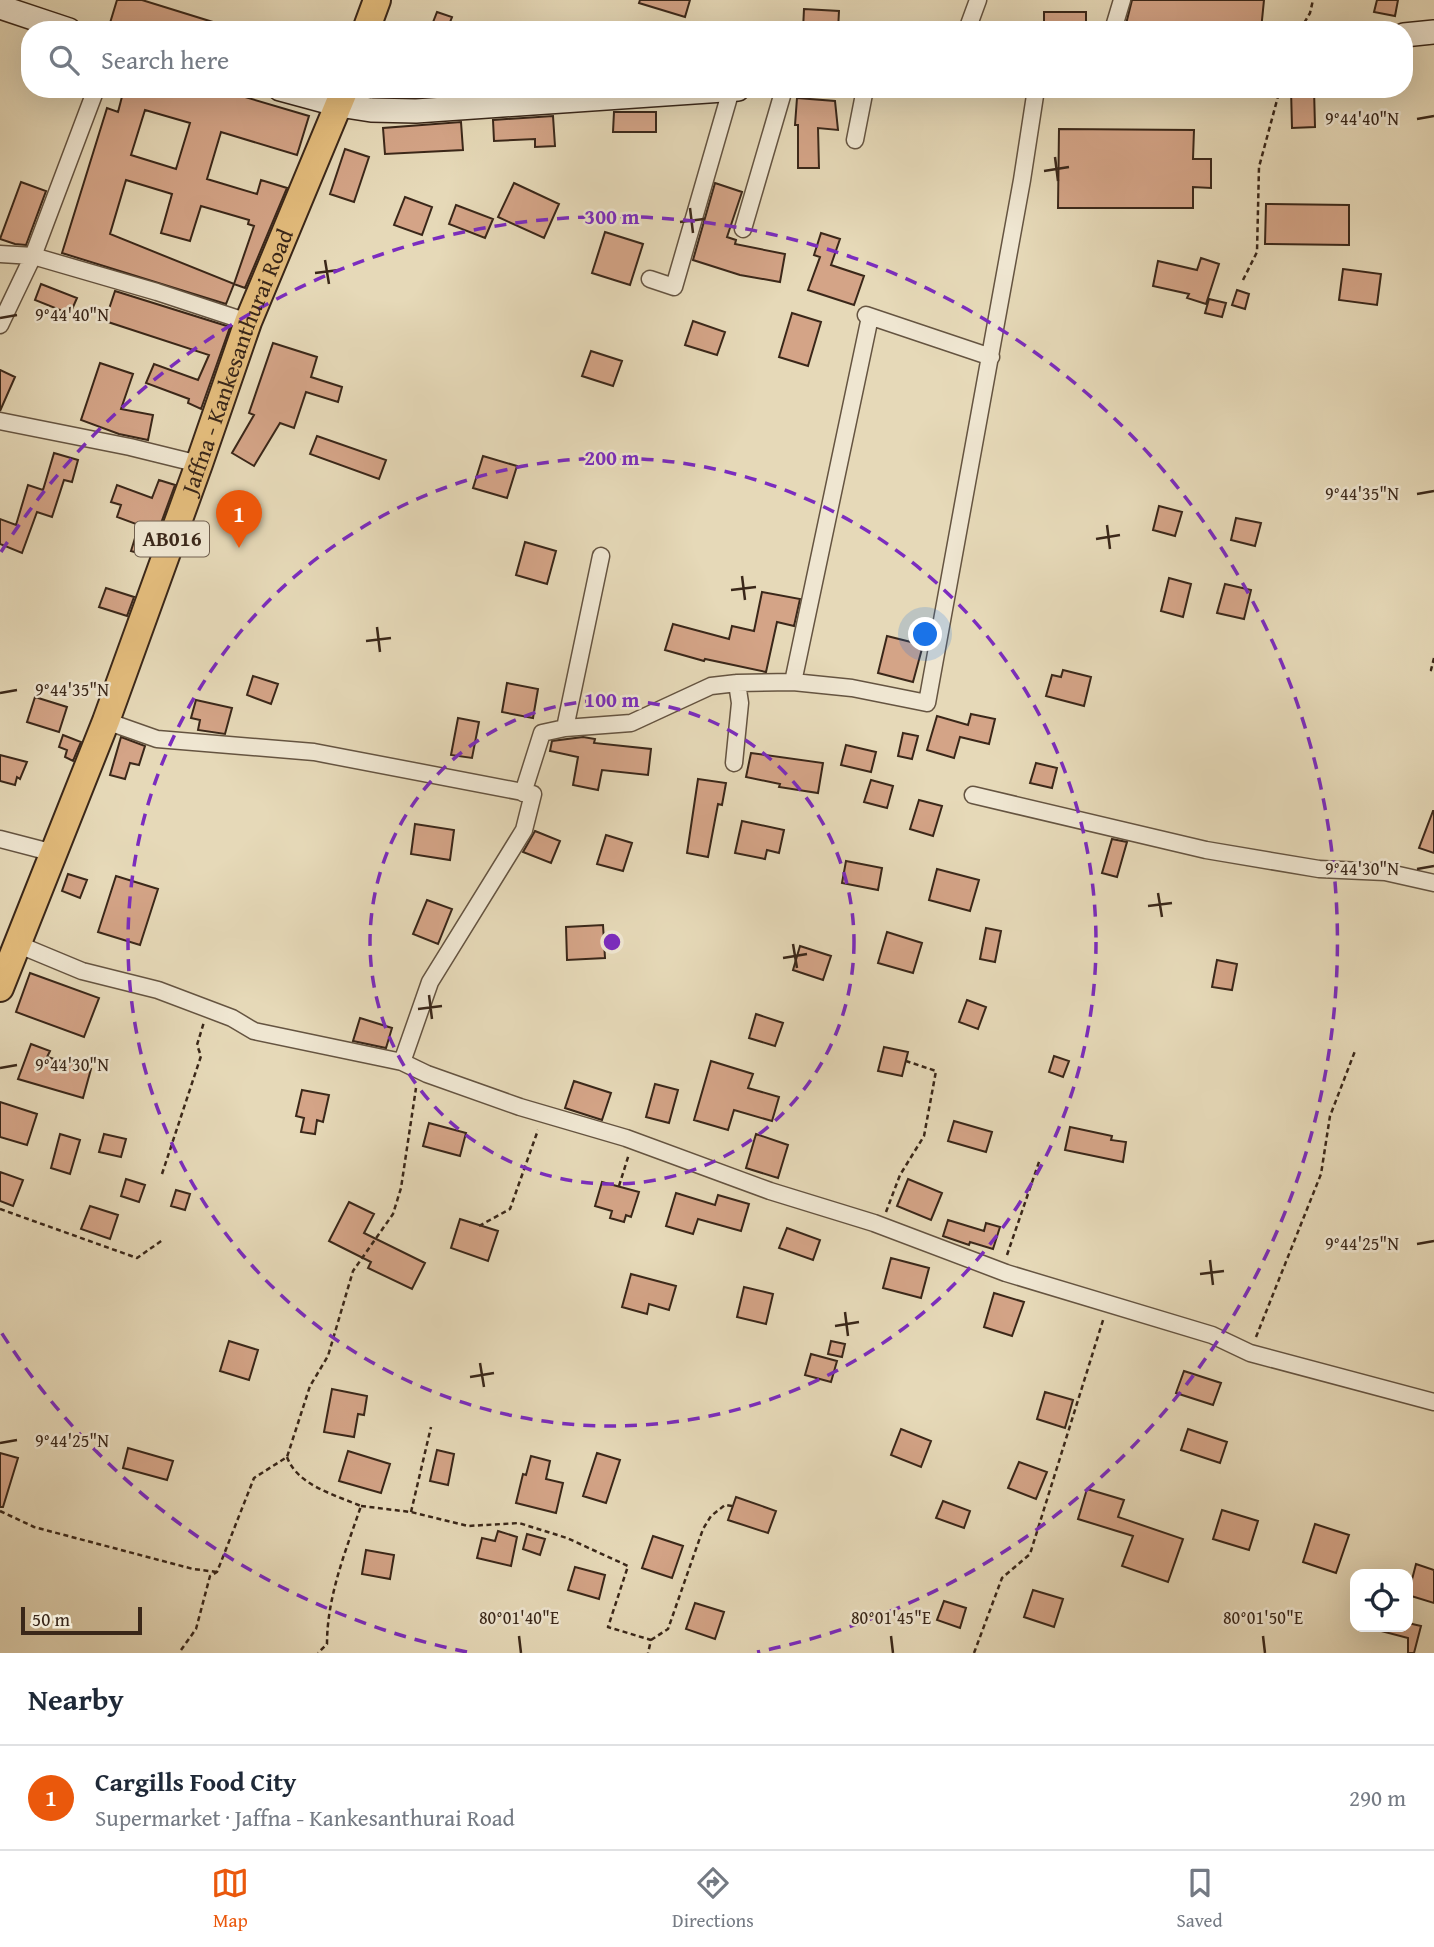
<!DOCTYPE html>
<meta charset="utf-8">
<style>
body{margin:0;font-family:"Gentium Book Plus",serif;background:#f6f6f7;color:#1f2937}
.controls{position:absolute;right:21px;bottom:21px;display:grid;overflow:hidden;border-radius:14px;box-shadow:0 7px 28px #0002}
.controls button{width:63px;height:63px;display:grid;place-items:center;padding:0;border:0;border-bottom:2px solid #e0e1e3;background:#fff;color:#1f2937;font:35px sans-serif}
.scale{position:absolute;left:21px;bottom:18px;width:121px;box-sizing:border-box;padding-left:7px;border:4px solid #3a2719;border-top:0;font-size:19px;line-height:24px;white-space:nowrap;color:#3a2719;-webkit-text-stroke:5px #efe6d1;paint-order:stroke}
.you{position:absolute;left:926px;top:635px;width:24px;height:24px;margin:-18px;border:5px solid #fff;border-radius:50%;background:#1a73e8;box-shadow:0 0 0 10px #1a73e833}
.badge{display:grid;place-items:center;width:46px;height:46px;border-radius:50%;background:#ea580c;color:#fff;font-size:23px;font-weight:700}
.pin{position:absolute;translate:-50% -58px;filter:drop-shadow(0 2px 4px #0008)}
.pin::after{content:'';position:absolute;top:37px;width:24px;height:21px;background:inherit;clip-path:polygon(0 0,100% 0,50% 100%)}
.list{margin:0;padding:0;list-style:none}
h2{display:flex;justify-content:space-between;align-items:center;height:91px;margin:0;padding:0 28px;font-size:30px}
h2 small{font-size:23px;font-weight:400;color:#747a83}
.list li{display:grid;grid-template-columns:46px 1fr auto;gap:21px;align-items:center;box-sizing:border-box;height:105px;padding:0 28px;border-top:2px solid #e0e1e3}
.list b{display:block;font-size:26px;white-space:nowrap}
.list p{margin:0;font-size:23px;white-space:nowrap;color:#747a83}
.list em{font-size:23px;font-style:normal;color:#747a83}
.icon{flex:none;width:38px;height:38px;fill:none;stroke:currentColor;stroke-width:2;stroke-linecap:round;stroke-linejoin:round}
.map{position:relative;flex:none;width:1434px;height:1653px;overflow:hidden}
.search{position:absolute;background:#fff;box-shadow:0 7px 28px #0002;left:21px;right:21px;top:21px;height:77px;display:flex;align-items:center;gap:18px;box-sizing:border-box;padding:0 24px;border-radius:28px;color:#747a83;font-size:26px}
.sheet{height:196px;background:#fff}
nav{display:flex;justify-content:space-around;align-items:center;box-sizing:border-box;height:98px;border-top:2px solid #e0e1e3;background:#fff;font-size:19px;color:#747a83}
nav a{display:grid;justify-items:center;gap:4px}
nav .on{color:#ea580c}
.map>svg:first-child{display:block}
</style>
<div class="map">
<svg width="1434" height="1653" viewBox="0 0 1434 1653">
<rect width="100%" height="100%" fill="#e6d9b8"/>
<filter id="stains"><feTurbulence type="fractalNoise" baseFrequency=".00286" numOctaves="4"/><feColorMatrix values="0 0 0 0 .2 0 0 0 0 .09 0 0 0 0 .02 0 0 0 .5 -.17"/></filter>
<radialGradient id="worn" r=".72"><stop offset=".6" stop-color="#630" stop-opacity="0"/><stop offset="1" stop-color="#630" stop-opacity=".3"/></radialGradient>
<path fill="#d4a487" stroke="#3a2719" stroke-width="2" fill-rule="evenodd" d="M117,0H142L229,27L228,30H132L110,23Z
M640,0H690L685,17L639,3Z
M1132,0H1264L1261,30H1200V24L1125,28Z
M1377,0H1398L1395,16L1374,12Z
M804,9L839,11L838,30H803Z
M437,12L452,17L447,30H430Z
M1044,12H1086V30H1044Z
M124,89H218L309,116L297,155L221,132L207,179L257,194L261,180L287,188L245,288L234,284L226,304L62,253L107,108L118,112ZM145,110L190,123L176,169L131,155ZM126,180L172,194L161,233L190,241L201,206L249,220L248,224L254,226L234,284L110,234Z
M1291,89H1314L1315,127L1292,128Z
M797,98L835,101L838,130L818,128L819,168H798V125H795Z
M614,112H656V132H613Z
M553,116L555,146L535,147V139L494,141L493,120Z
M461,122L463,150L385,154L383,128Z
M1059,129L1194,130L1193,159H1211V188L1193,187V208H1058Z
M345,149L369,157L354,202L330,194Z
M21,182L46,191L26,245L15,244L0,239Z
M514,183L559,204L544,238L498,217Z
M715,183L742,192L727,237L736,240L735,244L785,254L780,282L740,275L693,260Z
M405,197L432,207L422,235L394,225Z
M1266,204L1349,205V245L1265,244Z
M456,205L493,219L485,238L449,224Z
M605,232L643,244L630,285L592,273Z
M821,233L840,239L831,265L864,276L854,305L808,290L820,257L814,255Z
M1201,258L1219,264L1206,304L1187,298L1189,294L1153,286L1158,261L1197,270Z
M1343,269L1381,274L1377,305L1339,300Z
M41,284L77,298L70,314L35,300Z
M1237,290L1249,294L1245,309L1232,305Z
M115,291L230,327L201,409L188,403L189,399L146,383L154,364L198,380L209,355L105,321Z
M1209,299L1226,303L1222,317L1205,313Z
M792,313L821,322L808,366L779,357Z
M693,321L725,332L717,355L685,345Z
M273,343L317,357L311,377L342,387L338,402L306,392L294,428L280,423L254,466L232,453L254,415L249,413Z
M591,351L622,361L613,386L582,376Z
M100,363L133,374L121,409L153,415L148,440L119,434L81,420Z
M0,370L15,377L0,411Z
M317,436L386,460L379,479L310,454Z
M54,453L78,460L72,482L64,480L52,517L37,512L22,553L0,544V519L16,525L28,485L43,490Z
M483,456L517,466L507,498L473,488Z
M159,480L175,485L149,556L131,551L139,525L117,517L121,505L111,502L117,485L152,498Z
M1159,506L1182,512L1175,536L1153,530Z
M1236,518L1261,523L1255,546L1231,540Z
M525,542L556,551L547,584L516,575Z
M1169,578L1191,584L1183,617L1161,611Z
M1225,584L1251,590L1244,619L1217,613Z
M106,588L134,597L127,616L99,607Z
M762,592L800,599L794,626L777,622L766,672L705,659L704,661L665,650L673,624L729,639L732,626L754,631Z
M887,636L923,645L913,682L878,673Z
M1063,670L1091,677L1084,706L1046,696L1052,675L1061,677Z
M253,676L278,684L271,704L247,695Z
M507,683L538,689L533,718L502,712Z
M35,697L67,707L59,732L27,722Z
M196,700L232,708L225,734L198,730L200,720L191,718Z
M971,714L995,719L989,744L960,737L954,758L927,750L937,716L968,725Z
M458,718L479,722L472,758L451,755Z
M903,733L918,736L912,759L898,756Z
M63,735L81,742L73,761L65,757L67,750L59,747Z
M121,737L145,746L139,765L130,763L125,779L110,775Z
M583,737L595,739L594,743L651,749L648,775L602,770L598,790L573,785L578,757L550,751L552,741Z
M846,745L876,752L871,772L841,765Z
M751,753L823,763L818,793L779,787L780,784L746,777Z
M0,755L27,762L20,779L17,777L15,785L0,781Z
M1036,763L1057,768L1052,788L1030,783Z
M698,779L726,783L722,805L718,804L708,857L687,853Z
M871,780L893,786L887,808L864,802Z
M919,800L942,806L933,836L910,829Z
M1433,811H1434V853L1419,848Z
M742,821L784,830L779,853L767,850L765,859L735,853Z
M415,824L454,830L450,860L411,854Z
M535,831L560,841L551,863L523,852Z
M606,835L632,843L623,871L597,864Z
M1112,839L1127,842L1117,877L1102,873Z
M846,861L882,868L878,890L842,883Z
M937,869L979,880L970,911L929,900Z
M68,874L87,880L80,898L62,891Z
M116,876L158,889L140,945L98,932Z
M427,900L452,909L438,944L413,934Z
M603,925L605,958L567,960L566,927Z
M986,928L1001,931L995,962L980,959Z
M887,932L922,943L913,973L878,963Z
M800,946L831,956L823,980L793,970Z
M1217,960L1237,964L1232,990L1212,987Z
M30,973L99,998L84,1037L16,1012Z
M967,1000L986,1007L978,1029L959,1022Z
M756,1014L783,1023L775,1046L749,1038Z
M360,1018L392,1028L386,1048L353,1041Z
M31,1044L50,1051L47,1057L91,1069L83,1098L18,1079Z
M884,1047L908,1052L902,1076L878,1071Z
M1054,1056L1069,1061L1063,1077L1049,1072Z
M711,1061L753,1074L748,1088L779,1097L772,1121L734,1110L728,1130L694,1120Z
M574,1081L611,1093L602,1120L565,1108Z
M655,1084L678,1090L669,1123L646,1117Z
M302,1090L329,1095L323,1122L317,1120L315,1134L301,1132L304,1118L296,1116Z
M0,1102L37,1114L27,1145L0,1137Z
M954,1121L992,1132L986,1152L948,1141Z
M429,1123L466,1133L460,1156L423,1146Z
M1070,1127L1112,1136L1111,1140L1126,1142L1123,1162L1065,1150Z
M60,1134L80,1140L70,1174L51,1168Z
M104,1134L126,1139L121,1157L99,1152Z
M756,1134L788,1145L778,1178L746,1168Z
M0,1172L23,1180L13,1206L0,1201Z
M126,1179L145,1185L139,1202L121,1196Z
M908,1179L942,1193L931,1220L897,1206Z
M602,1182L639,1192L631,1217L626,1215L624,1222L610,1218L612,1211L595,1206Z
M176,1190L190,1194L185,1210L171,1206Z
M676,1193L715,1205L718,1195L749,1204L741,1231L698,1219L693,1234L666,1226Z
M349,1202L374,1214L364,1233L425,1263L412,1289L368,1268L371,1262L329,1241Z
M90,1206L118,1215L110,1239L81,1229Z
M460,1219L498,1231L488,1261L451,1248Z
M948,1220L984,1231L986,1223L1000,1227L993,1249L970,1242L969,1245L943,1236Z
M787,1228L820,1240L813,1260L779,1248Z
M891,1258L929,1268L921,1298L883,1288Z
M631,1274L676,1286L669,1310L649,1304L647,1314L622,1307Z
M744,1287L773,1294L766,1324L737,1317Z
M994,1293L1024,1302L1012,1336L984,1327Z
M229,1341L258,1350L249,1380L220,1371Z
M831,1341L845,1344L842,1357L828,1354Z
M811,1354L837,1361L831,1382L805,1375Z
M1184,1371L1221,1383L1213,1405L1176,1393Z
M332,1389L367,1396L364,1415L358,1414L354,1437L324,1432Z
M1045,1392L1073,1400L1065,1428L1037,1419Z
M901,1429L931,1441L921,1467L891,1455Z
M1188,1429L1227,1442L1220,1463L1181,1450Z
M128,1448L173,1461L167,1480L123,1468Z
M437,1450L454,1454L448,1485L430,1481Z
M348,1451L390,1464L381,1493L339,1481Z
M0,1453L18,1458L3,1507H0Z
M597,1453L620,1460L606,1503L583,1496Z
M531,1456L550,1461L546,1479L563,1483L556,1513L516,1503L523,1474L526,1475Z
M1019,1462L1047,1472L1036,1499L1008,1488Z
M1087,1489L1124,1500L1118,1517L1183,1539L1168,1582L1122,1566L1133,1536L1078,1519Z
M736,1497L776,1511L768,1533L728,1520Z
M943,1501L970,1511L964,1528L936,1518Z
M1222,1510L1258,1521L1249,1550L1213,1539Z
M1315,1524L1349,1535L1336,1573L1303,1562Z
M498,1531L517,1537L511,1566L477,1558L482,1538L495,1541Z
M527,1534L545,1539L540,1555L523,1549Z
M653,1536L683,1546L672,1578L642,1568Z
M366,1550L394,1555L390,1579L362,1574Z
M1416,1564L1434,1570V1603L1408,1595Z
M575,1567L605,1575L599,1599L568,1590Z
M1033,1590L1063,1599L1054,1627L1024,1617Z
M944,1601L966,1608L960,1628L937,1620Z
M695,1603L724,1612L715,1639L686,1629Z
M1408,1623L1421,1626L1414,1653H1408V1638L1381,1631V1627H1408Z"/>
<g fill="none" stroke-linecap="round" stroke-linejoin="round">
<defs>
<path id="street" d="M967,30L978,0
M1113,30L1122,0
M855,140L865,89
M743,229L784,89
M0,254L33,256L157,292L248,322
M650,279L674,287L731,90
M866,315L991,357
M0,325L33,256L96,89
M0,421L130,447L199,464
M793,682L870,317
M106,721L157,739L314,752L533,794L524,830L430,982L402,1062
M565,728L601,556
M734,763L740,703L737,683
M523,793L542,733L565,728L631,723L711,686L737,683L793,682L852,688L927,703L1022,180L1036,89
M973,795L1206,850L1319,869L1385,872L1434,883
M0,839L54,853
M17,944L82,971L158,990L232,1018L254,1031L402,1062L427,1074L520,1107L626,1138L770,1191L874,1223L1006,1273L1212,1335L1250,1353L1434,1402"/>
<path id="secondary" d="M0,7L69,30
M1404,35L1434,32
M280,89L339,105L371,110L416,111L738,89"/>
<g id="primary">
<path d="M366,30L377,0"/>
<path id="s1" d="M0,988L106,721L199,464L248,322L345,89"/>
</g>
</defs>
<use href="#street" stroke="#655441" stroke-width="19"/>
<use href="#secondary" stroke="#3a2719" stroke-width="26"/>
<use href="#primary" stroke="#3a2719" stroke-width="30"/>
<path stroke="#3a2719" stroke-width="2.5" stroke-dasharray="5 3.5" stroke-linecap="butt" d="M1300,30L1310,13L1313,0
M1243,280L1257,252L1259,167L1280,89
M1434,658L1431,670L1434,671
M162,1174L201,1056L197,1045L204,1022
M619,1186L629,1154
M0,1209L137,1258L164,1239
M886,1212L900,1175L924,1136L936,1071L906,1061
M479,1226L510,1209L538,1130
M1007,1255L1040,1159
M1256,1337L1321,1174L1330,1116L1355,1051
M287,1457C297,1485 335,1495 361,1506C346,1550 327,1596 327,1644L318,1653
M361,1506L411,1512L468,1526L519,1523L567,1538L628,1566L608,1627L651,1640L648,1653
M0,1511L34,1527L193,1569L217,1572
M411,1512L431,1427
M651,1640L668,1629L703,1529L711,1516L725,1505L732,1506
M181,1650L196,1629L210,1576L217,1572L254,1478L287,1457L310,1386L328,1356L353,1271L393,1214L401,1188L416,1088
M974,1653L1002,1578L1030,1554L1104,1317"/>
<use href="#street" stroke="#efe6d1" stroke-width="16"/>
<use href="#secondary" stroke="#efe6d1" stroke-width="23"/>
<use href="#primary" stroke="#e3bc7c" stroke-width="26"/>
</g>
<path fill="none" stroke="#3a2719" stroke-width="2.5" d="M1417,119L1434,116M1055,157L1058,181M1044,171L1069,167M690,208L693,233M680,222L704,219M325,260L329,284M315,273L339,270M0,318L17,315M1417,494L1434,491M1107,525L1110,549M1096,539L1120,535M742,576L745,600M731,590L756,587M377,627L380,652M366,641L391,638M0,693L17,690M1417,869L1434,866M1158,893L1162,917M1148,906L1172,903M793,944L797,968M783,958L807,954M429,995L432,1019M418,1009L442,1006M0,1068L17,1065M1417,1244L1434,1241M1210,1260L1213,1285M1200,1274L1224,1271M845,1312L848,1336M835,1326L859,1322M480,1363L484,1387M470,1377L494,1373M0,1443L17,1440M519,1636L521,1653M891,1636L893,1653M1263,1636L1265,1653"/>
<g fill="none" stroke="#7b2cbf" stroke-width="3.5" stroke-dasharray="12 9">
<circle cx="612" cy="942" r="242"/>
<circle cx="612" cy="942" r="484"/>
<path d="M467 1652A725 725 0 0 1 1 1332M1 552A725 725 0 1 1 757 1652"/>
</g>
<g text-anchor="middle" stroke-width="5" stroke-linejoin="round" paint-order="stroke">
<rect fill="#efe6d1" stroke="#706050" stroke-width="2" x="135" y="521.5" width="74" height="35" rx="5"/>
<g font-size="21" font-weight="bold" fill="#3a2719">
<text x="172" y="546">AB016</text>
</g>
<g font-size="23" fill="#3a2719" stroke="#efe6d1">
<text dy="8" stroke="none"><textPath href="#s1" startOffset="670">Jaffna - Kankesanthurai Road</textPath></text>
</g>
</g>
<g font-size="18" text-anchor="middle" fill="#3a2719" stroke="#efe6d1" stroke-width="5" stroke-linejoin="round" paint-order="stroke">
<text x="1362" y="125">9°44'40"N</text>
<text x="72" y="321">9°44'40"N</text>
<text x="1362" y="500">9°44'35"N</text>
<text x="72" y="696">9°44'35"N</text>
<text x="1362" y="875">9°44'30"N</text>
<text x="72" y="1071">9°44'30"N</text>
<text x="1362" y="1250">9°44'25"N</text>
<text x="72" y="1447">9°44'25"N</text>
<text x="519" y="1624">80°01'40"E</text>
<text x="891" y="1624">80°01'45"E</text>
<text x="1263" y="1624">80°01'50"E</text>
</g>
<circle cx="612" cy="942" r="10" fill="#7b2cbf" stroke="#efe6d1" stroke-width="3.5"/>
<g font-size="21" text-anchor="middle" font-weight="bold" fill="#7b2cbf" stroke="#efe6d1" stroke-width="5" stroke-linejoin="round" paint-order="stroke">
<text x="612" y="224">300 m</text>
<text x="612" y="465">200 m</text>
<text x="612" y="707">100 m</text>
</g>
<rect width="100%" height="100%" filter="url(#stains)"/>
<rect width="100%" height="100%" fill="url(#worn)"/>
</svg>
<div class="controls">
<button><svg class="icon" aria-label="locate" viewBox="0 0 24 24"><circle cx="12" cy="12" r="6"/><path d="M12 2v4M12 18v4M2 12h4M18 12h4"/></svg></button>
</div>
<div class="scale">50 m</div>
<div class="you"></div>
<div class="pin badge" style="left:239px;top:548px">1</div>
<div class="search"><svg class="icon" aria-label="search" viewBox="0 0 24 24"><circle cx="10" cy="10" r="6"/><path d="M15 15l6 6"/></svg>Search here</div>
</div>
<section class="sheet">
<h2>Nearby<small></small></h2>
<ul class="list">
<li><span class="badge">1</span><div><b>Cargills Food City</b><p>Supermarket · Jaffna - Kankesanthurai Road</p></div><em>290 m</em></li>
</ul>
</section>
<nav>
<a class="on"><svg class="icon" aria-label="map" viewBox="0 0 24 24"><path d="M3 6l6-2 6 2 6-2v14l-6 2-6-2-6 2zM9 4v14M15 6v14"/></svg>Map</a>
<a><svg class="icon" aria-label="directions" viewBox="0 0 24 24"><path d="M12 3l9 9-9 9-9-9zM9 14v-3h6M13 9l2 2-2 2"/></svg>Directions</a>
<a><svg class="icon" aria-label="saved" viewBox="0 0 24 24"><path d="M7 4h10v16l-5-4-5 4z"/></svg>Saved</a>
</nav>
